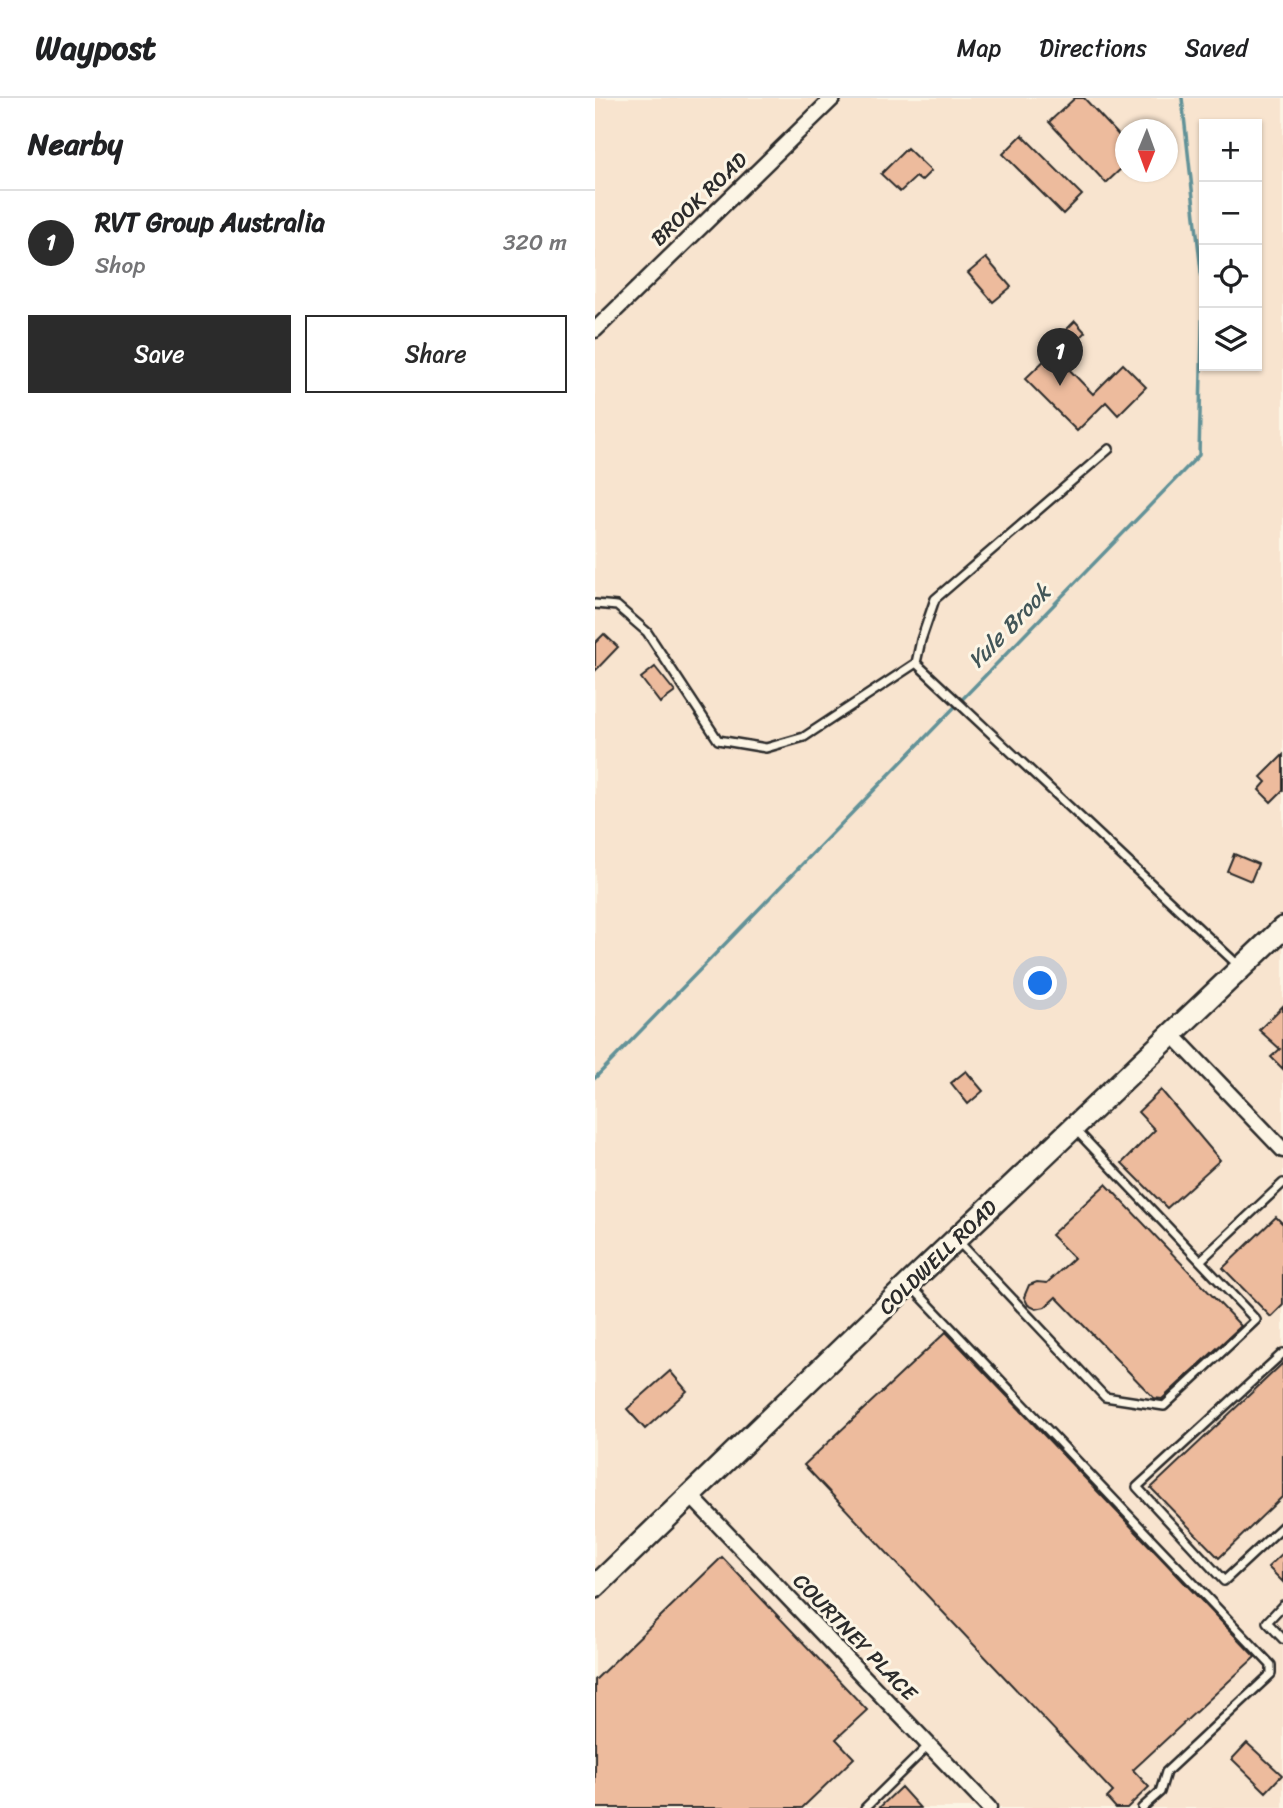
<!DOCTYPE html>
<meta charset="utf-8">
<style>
body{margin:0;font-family:Sriracha,sans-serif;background:#f6f6f6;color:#202124}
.controls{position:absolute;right:21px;top:21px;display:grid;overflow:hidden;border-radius:0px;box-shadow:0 2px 5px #0004}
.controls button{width:63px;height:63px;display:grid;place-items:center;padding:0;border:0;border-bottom:2px solid #e0e0e0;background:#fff;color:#202124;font:35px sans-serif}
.compass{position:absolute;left:520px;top:21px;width:63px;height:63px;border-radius:50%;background:#fff;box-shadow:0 2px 5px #0004;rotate:181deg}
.you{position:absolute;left:446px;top:886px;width:24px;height:24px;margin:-18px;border:5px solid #fff;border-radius:50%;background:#1a73e8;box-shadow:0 0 0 10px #1a73e833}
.badge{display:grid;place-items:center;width:46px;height:46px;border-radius:50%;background:#2b2b2b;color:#fff;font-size:23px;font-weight:700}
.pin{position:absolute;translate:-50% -58px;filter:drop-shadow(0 2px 4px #0008)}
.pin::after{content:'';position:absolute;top:37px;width:24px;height:21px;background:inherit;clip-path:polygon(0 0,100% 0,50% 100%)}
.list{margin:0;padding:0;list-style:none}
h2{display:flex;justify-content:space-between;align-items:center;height:91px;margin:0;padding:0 28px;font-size:30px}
h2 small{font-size:23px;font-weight:400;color:#757577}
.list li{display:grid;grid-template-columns:46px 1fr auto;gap:21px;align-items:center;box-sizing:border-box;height:105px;padding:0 28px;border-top:2px solid #e0e0e0}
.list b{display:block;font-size:26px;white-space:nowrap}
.list p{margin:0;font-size:23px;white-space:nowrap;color:#757577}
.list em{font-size:23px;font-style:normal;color:#757577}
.actions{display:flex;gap:14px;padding:21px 28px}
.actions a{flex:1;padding:16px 0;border:2px solid #2b2b2b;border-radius:0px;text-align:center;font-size:24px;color:#2b2b2b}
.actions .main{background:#2b2b2b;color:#fff}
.icon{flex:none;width:38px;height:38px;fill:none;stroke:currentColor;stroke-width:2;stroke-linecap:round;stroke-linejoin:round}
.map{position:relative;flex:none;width:688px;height:1710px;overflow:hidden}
header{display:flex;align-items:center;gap:42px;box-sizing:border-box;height:98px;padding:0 35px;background:#fff;border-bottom:2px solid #e0e0e0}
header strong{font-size:33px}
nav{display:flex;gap:38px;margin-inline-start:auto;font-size:24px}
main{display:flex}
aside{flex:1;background:#fff}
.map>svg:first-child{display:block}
</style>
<header>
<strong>Waypost</strong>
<nav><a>Map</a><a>Directions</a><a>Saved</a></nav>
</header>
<main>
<aside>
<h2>Nearby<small></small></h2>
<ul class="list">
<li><span class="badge">1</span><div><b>RVT Group Australia</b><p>Shop</p></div><em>320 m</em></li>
</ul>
<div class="actions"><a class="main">Save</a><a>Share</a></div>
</aside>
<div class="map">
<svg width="688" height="1710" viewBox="0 0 688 1710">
<rect width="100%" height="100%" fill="#fcf5e5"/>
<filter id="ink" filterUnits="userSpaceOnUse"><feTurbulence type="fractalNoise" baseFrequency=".0143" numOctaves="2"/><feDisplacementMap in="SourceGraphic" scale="14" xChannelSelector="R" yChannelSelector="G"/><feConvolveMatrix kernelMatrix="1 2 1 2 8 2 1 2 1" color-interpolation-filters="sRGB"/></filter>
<g filter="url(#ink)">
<path fill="#f8e4cf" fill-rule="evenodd" d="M0,0H688V1710H0ZM609,26H662V268H609ZM530,32H572V74H530Z"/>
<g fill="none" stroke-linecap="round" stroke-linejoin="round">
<path stroke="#629298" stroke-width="3.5" d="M0,980L604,357L608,191L587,0"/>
</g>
<path fill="#edbb9d" stroke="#2b2b2b" stroke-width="2" d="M480,0H489L530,44V67L511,85L454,24Z
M427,37L487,97L468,116L408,56Z
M312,50L336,73L326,83L321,79L305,94L286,76Z
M391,160L416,189L398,204L373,175Z
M480,223L490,234L464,261L498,296L528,266L551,289L523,317L511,304L482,333L430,281L458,254L453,250Z
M9,536L23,549L0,573V545Z
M60,569L80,594L65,605L46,580Z
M688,657V692L676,704L664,692L671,684L666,679Z
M639,756L663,766L656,783L632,773Z
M688,908V971L676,959L685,951L664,932Z
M371,973L388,993L373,1006L356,985Z
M566,992L625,1062L572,1110L527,1065L560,1032L543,1014Z
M511,1086L646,1228L567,1301L559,1300L461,1199L450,1209L441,1211L433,1207L429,1199L434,1187L442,1184L452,1185L479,1160L456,1137Z
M681,1119L688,1126V1207L676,1219L628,1170Z
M351,1234L660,1559L538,1672L554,1689L532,1710H521L512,1700L518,1694L209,1367Z
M688,1265V1398L624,1460L556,1390Z
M75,1273L92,1293L50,1331L32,1311Z
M688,1455V1484L673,1469Z
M127,1459L272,1612L241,1641L259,1660L207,1710H0V1582Z
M652,1645L687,1677L671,1694L637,1661Z
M306,1689L325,1710H284Z"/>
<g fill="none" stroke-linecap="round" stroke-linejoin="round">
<defs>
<path id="lane" d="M0,506L22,508L52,534L123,642L171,650L209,639L321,565L643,867
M321,565L326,542L340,501L514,351
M362,1142L510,1299L569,1308L661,1222L481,1032
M605,1163L688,1085
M316,1188L676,1567V1576L571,1674L565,1694L547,1710
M688,1255L542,1389L629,1483L688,1428
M688,1507L672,1524L688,1541
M270,1710L334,1647"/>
<path id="street" d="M0,232L238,0
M577,936L688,1052
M96,1398L394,1710"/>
<path id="secondary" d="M0,1489L317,1183L688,830"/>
</defs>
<use href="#lane" stroke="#2b2b2b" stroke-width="12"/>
<use href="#street" stroke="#2b2b2b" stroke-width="19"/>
<use href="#secondary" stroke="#2b2b2b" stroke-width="26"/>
<use href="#lane" stroke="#fcf5e5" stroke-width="7"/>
<use href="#street" stroke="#fcf5e5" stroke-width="14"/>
<use href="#secondary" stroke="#fcf5e5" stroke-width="21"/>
</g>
</g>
<g text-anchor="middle" stroke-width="6" stroke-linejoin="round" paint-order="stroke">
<g font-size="21" fill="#2b2b2b" stroke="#fcf5e5">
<text transform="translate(104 101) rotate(-44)" y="7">BROOK ROAD</text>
<text transform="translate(343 1159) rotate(-44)" y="7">COLDWELL ROAD</text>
<text transform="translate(260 1539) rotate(46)" y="7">COURTNEY PLACE</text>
</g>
<g font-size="23" font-style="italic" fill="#425658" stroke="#fcf5e5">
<text transform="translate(414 528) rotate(-46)" y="8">Yule Brook</text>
</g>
</g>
</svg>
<div class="controls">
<button>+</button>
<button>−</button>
<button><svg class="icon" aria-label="locate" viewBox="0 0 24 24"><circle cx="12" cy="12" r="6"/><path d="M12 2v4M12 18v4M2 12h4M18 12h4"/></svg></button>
<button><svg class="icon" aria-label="layers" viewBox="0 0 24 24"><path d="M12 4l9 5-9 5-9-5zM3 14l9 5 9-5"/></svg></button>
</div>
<svg class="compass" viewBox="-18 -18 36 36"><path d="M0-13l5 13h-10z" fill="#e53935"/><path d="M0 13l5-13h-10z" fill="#757577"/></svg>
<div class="you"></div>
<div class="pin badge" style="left:465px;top:288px">1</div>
</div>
</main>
